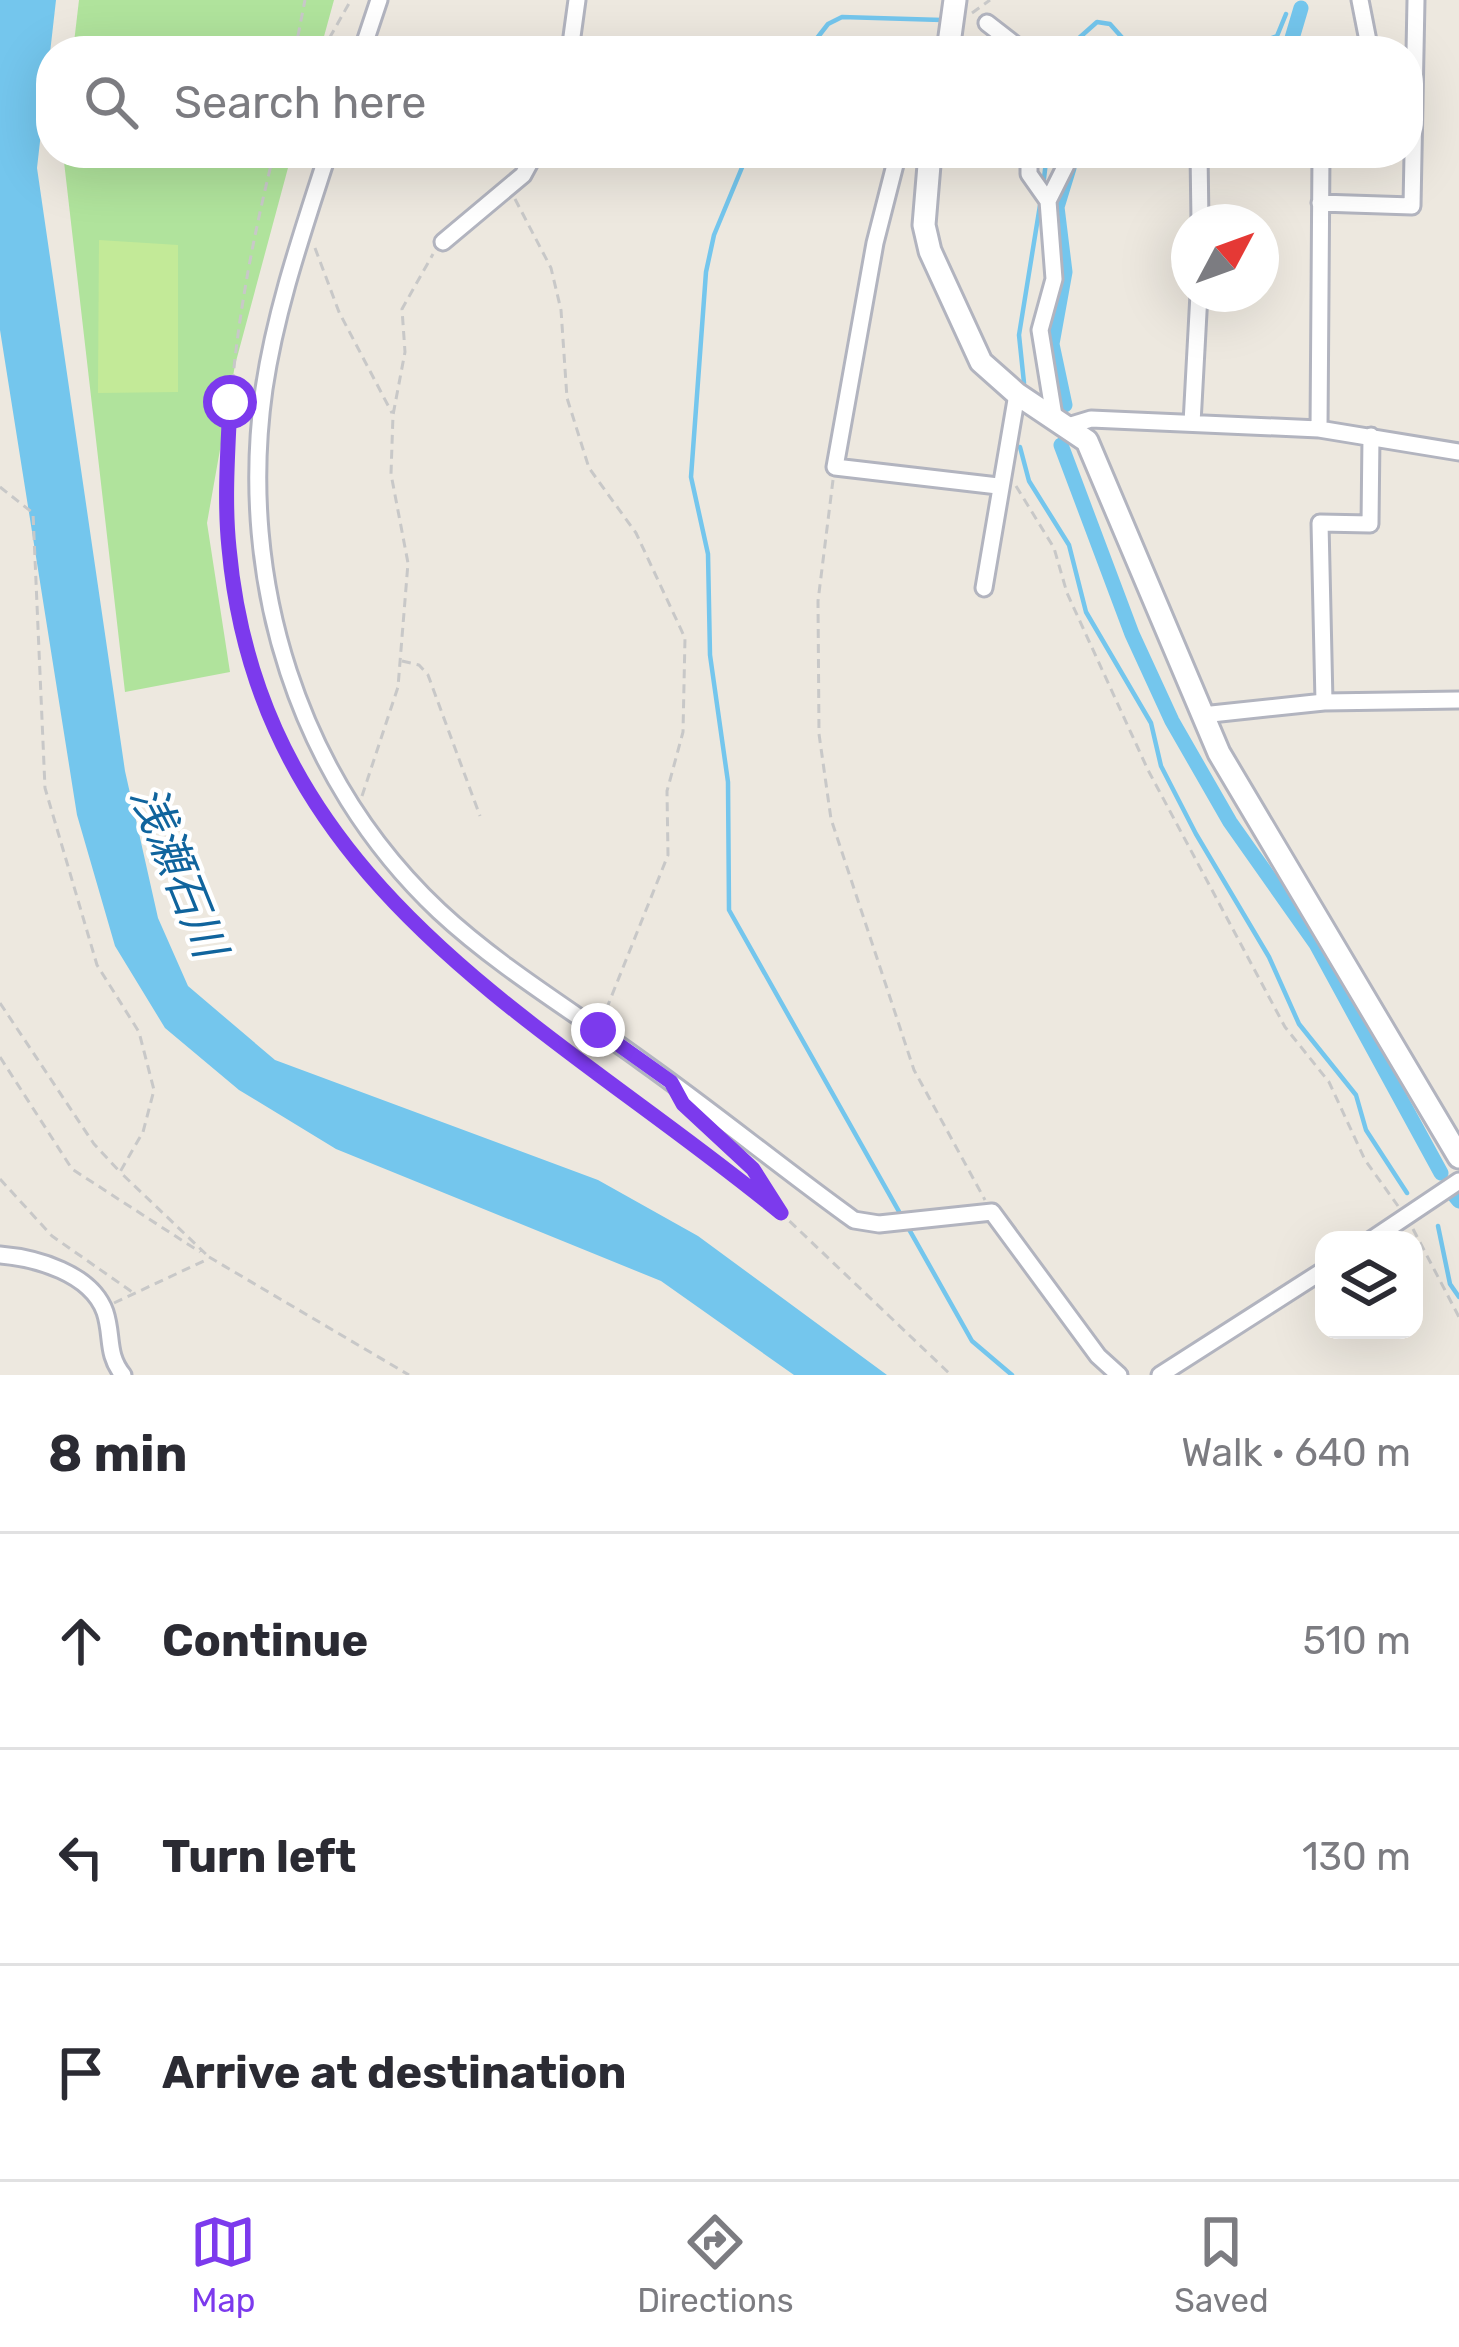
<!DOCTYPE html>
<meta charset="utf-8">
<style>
body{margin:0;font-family:Rubik,"Noto Sans JP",sans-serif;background:#f2f2f3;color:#2b2b33}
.controls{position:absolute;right:36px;bottom:36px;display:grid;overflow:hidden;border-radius:24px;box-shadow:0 12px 48px #0002}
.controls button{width:108px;height:108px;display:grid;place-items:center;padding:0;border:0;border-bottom:3px solid #e1e1e2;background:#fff;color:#2b2b33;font:60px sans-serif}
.compass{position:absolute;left:1171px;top:204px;width:108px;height:108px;border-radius:50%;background:#fff;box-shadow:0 12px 48px #0002;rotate:49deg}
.stop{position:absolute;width:36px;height:36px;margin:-27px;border:9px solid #7c3aed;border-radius:50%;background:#fff}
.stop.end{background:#7c3aed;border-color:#fff;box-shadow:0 3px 12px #0008}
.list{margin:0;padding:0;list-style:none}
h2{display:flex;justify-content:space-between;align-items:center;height:156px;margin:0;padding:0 48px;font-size:51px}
h2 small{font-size:39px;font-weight:400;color:#7c7c81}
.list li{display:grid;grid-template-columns:78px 1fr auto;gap:36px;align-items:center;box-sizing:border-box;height:216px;padding:0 48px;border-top:3px solid #e1e1e2}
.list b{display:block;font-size:45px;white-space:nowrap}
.list em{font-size:39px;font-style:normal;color:#7c7c81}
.icon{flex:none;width:66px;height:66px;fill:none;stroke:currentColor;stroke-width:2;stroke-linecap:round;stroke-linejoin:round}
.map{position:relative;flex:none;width:1459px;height:1375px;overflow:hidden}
.search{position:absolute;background:#fff;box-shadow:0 12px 48px #0002;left:36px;right:36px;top:36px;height:132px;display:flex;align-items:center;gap:30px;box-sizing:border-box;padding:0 42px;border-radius:48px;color:#7c7c81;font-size:45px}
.sheet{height:804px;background:#fff}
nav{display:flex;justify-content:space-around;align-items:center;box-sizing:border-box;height:168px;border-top:3px solid #e1e1e2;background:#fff;font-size:33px;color:#7c7c81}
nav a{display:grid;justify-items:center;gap:6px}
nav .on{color:#7c3aed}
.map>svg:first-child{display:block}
</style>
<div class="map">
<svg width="1459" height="1375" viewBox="0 0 1459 1375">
<rect width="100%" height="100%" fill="#ede8df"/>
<path fill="#b0e39c" d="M79,0H334L320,51H73Z
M63,153H292L235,365L207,523L230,672L125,692Z"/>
<path fill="#c3ea98" d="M99,240L178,245V392L98,393Z"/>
<path fill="#74c6ed" d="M0,0H56L37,168L125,771L158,918L188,986L275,1060L598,1180L698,1236L887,1375H794L661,1281L336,1149L239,1090L165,1028L115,946L77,815L0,330Z"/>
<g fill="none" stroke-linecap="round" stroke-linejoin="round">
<path stroke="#74c6ed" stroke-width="4.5" d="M807,51L828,24L842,17L942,20
M1075,51L1079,38L1097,22L1110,24L1134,51
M1236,51L1277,36L1286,14
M748,153L714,235L706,272L691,477L708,554L710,655L728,782L729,910L972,1341L1012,1375
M1043,187L1047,153
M1024,383L1019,335L1041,199
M1020,447L1029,481L1069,545L1086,612L1151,723L1161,766L1196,834L1269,957L1299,1024L1356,1095L1366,1130L1407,1193
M1438,1226L1450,1284L1459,1297"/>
<path stroke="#74c6ed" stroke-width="15" d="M1281,51L1290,45L1301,8
M1065,405L1052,344L1065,272L1057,207L1069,168
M1061,445L1132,634L1172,721L1230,822L1316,944L1441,1173
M1454,1195L1459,1201"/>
<defs>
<path id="street" d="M1360,0L1370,51
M987,23L1023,51
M362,51L379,0
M570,51L577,0
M328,153C303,231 276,308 264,389C237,580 298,778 439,911C500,968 576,1013 643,1062C715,1113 783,1169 854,1220L879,1224L992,1212L1098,1356L1119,1375
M898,153L875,243L835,467L998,486
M1029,153V174L1048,201
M1199,153L1200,222
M1320,203L1412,206L1416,0
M443,242L523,175L535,153
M1054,416L1040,330L1054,279L1048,201L1072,153
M1192,423L1199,294
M1068,426L1091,419L1319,429L1459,452
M1319,429L1321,153
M984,588L1017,394
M1324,702L1459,700
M1202,715L1324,702L1320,523L1370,524L1371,436
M1371,1240L1459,1181
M0,1255C36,1258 91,1273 105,1312C113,1336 106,1354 123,1375
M1160,1375L1324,1270"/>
<path id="secondary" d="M948,51L955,0
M930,153L924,225L930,251L981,362L1017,394L1087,441L1219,753L1459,1157"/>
</defs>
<use href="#street" stroke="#b2b4bf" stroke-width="21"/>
<use href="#secondary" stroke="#b2b4bf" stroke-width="27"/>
<path stroke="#c8c8c8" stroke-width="3" stroke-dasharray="9 6" stroke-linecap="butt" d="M972,13L990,0
M295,51L305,0
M322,51L351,0
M274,153C205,427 189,707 407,920C520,1030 659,1113 781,1213
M515,199L551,268L561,310L567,398L589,468L636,533L685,638L683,732L667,791L668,855L604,1015
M315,248L339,312L392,413
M833,480L818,601L819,734L831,819L914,1070L985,1200
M1016,486L1054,548L1067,593L1148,770L1285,1027L1329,1082L1365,1160L1398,1206
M0,487L33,513L45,788L97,965L139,1032L154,1090L143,1132L120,1172L210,1258
M402,661L419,665L428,675L480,816
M362,796L398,687L408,563L391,474L393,415L405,352L402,309L433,254
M0,1003L94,1144L120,1172
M0,1057L72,1169L200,1252
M723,1141L753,1169L781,1213L951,1375
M0,1179L52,1236L135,1294
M1413,1229L1459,1317
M209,1257L409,1375
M114,1303L208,1259"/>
<use href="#street" stroke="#fff" stroke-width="15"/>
<use href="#secondary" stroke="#fff" stroke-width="21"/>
</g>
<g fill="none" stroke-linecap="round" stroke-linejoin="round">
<path stroke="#7c3aed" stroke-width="15" d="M230,402C228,450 224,500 229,548C260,890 545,1019 781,1213L753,1169L683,1104L671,1082L598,1030"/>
</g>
<g text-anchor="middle" stroke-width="9" stroke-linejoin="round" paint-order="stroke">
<g font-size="45" font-style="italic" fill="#10649d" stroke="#fff">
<text transform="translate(179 871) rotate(68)" y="16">浅瀬石川</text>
</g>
</g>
</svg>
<div class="controls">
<button><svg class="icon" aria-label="layers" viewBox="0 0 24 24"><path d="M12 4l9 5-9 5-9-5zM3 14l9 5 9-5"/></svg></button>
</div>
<svg class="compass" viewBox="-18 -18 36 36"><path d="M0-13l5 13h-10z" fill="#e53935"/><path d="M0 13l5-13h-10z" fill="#7c7c81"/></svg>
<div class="stop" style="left:230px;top:402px"></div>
<div class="stop end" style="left:598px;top:1030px"></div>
<div class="search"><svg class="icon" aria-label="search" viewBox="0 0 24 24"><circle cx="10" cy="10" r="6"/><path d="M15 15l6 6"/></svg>Search here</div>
</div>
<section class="sheet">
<h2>8 min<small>Walk · 640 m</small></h2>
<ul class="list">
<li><svg class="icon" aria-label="ahead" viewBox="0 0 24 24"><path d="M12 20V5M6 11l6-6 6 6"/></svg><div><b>Continue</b></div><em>510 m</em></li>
<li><svg class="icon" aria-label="left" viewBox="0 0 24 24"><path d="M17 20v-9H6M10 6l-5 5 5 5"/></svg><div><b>Turn left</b></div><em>130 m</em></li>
<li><svg class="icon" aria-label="arrive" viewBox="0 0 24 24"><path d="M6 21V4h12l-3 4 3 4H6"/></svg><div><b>Arrive at destination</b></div></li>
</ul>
</section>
<nav>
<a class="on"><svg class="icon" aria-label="map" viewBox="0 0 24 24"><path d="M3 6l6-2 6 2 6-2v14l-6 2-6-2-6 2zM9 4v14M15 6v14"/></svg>Map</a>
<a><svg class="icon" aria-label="directions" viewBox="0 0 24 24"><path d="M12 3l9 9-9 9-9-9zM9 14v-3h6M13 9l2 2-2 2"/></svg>Directions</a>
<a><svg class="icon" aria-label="saved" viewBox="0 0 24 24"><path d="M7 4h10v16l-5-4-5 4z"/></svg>Saved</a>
</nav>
